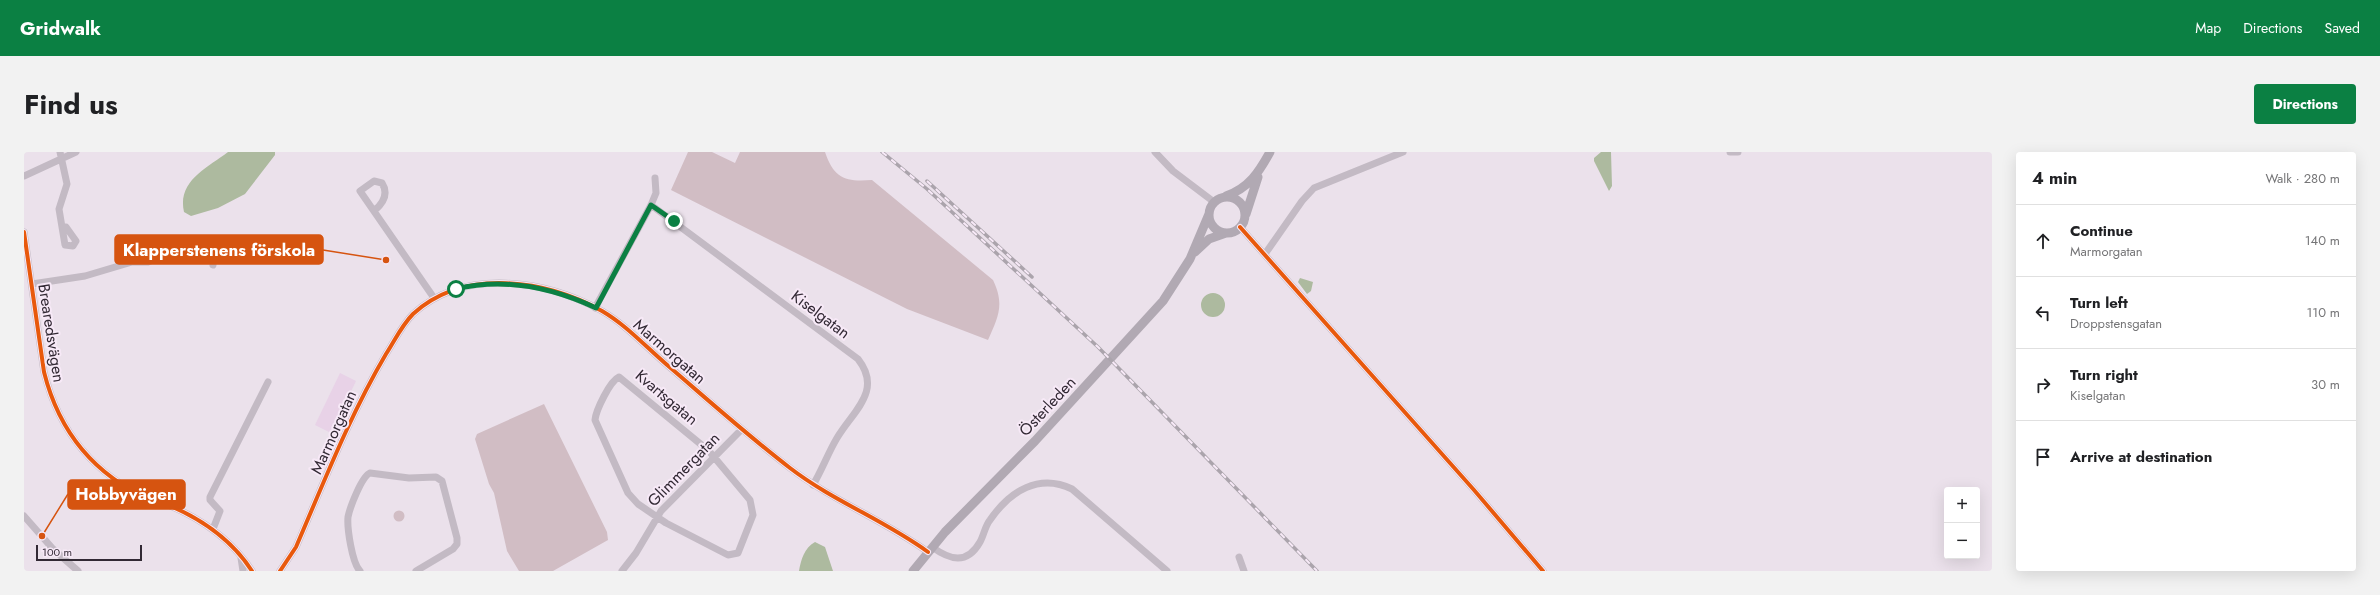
<!DOCTYPE html>
<meta charset="utf-8">
<style>
body{margin:0;font-family:Jost,sans-serif;background:#f2f2f2;color:#202124}
.controls{position:absolute;right:12px;bottom:12px;display:grid;overflow:hidden;border-radius:4px;box-shadow:0 4px 16px #0002}
.controls button{width:36px;height:36px;display:grid;place-items:center;padding:0;border:0;border-bottom:1px solid #e0e0e0;background:#fff;color:#202124;font:20px sans-serif}
.scale{position:absolute;left:12px;bottom:10px;width:106px;box-sizing:border-box;padding-left:4px;border:2px solid #322934;border-top:0;font-size:11px;line-height:14px;white-space:nowrap;color:#322934;-webkit-text-stroke:3px #f7e9f7;paint-order:stroke}
.stop{position:absolute;width:12px;height:12px;margin:-9px;border:3px solid #0b8043;border-radius:50%;background:#fff}
.stop.end{background:#0b8043;border-color:#fff;box-shadow:0 1px 4px #0008}
.list{margin:0;padding:0;list-style:none}
h2{display:flex;justify-content:space-between;align-items:center;height:52px;margin:0;padding:0 16px;font-size:17px}
h2 small{font-size:13px;font-weight:400;color:#757577}
.list li{display:grid;grid-template-columns:26px 1fr auto;gap:12px;align-items:center;box-sizing:border-box;height:72px;padding:0 16px;border-top:1px solid #e0e0e0}
.list b{display:block;font-size:15px;white-space:nowrap}
.list p{margin:0;font-size:13px;white-space:nowrap;color:#757577}
.list em{font-size:13px;font-style:normal;color:#757577}
.icon{flex:none;width:22px;height:22px;fill:none;stroke:currentColor;stroke-width:2;stroke-linecap:round;stroke-linejoin:round}
.map{position:relative;flex:none;width:1968px;height:419px;overflow:hidden;border-radius:4px}
header{display:flex;align-items:center;gap:24px;box-sizing:border-box;height:56px;padding:0 20px;background:#0b8043;color:#fff}
header strong{font-size:19px}
nav{display:flex;gap:22px;margin-inline-start:auto;font-size:14px}
.intro{display:flex;align-items:center;justify-content:space-between;box-sizing:border-box;height:96px;padding:0 24px}
h1{margin:0;font-size:28px}
.button{padding:10px 18px;border-radius:4px;background:#0b8043;color:#fff;font-size:14px;font-weight:700}
main{display:flex;gap:24px;padding:0 24px}
aside{flex:1;background:#fff;border-radius:4px;box-shadow:0 4px 16px #0002}
.map>svg:first-child{display:block}
</style>
<header>
<strong>Gridwalk</strong>
<nav><a>Map</a><a>Directions</a><a>Saved</a></nav>
</header>
<div class="intro"><h1>Find us</h1><a class="button">Directions</a></div>
<main>
<div class="map">
<svg width="1968" height="419" viewBox="0 0 1968 419">
<rect width="100%" height="100%" fill="#ebe1eb"/>
<path fill="#d1bdc4" d="M664,0H688L711,11L716,0H801C810,27 822,30 848,28L969,128C981,153 974,165 964,188L883,157L647,38Z
M520,252L583,380L584,388L529,419H495L483,399L470,341L465,332L451,287L453,282Z
M369.5 364a5.5 5.5 0 1 1 11 0a5.5 5.5 0 1 1-11 0Z"/>
<path fill="#e8d2e7" d="M316,221L332,229L307,281L291,273Z"/>
<path fill="#adba9f" d="M204,0H251V3L221,42L194,56L167,64L160,60C153,29 183,16 204,0Z
M1577,0H1587L1588,34L1585,39L1570,9V6Z
M1276,126L1289,130L1287,139L1283,142L1274,130Z
M1177 153a12 12 0 1 1 24 0a12 12 0 1 1-24 0Z
M791,390L801,395L809,419H775C777,408 780,396 791,390Z"/>
<g fill="none" stroke-linecap="round" stroke-linejoin="round">
<path stroke="#c3bac4" stroke-width="7" d="M36,0L43,32L35,57L41,93L49,94L52,89L42,75H38
M1131,0L1149,19L1190,50
M1706,0H1714
M0,24L52,0
M627,53L834,207C859,239 829,259 813,286C804,301 798,318 789,333
M351,58C359,51 365,42 358,31L350,29L336,39L410,146
M1216,75L1450,338L1519,419
M0,80L20,220C35,280 70,323 127,348C132,350 137,351 142,352C176,366 208,388 228,419
M1241,102L1278,49L1290,36L1379,0
M8,132L61,124L108,110H124L174,89H181L191,95L189,113
M571,156L627,53L632,41L631,26
M595,225L685,299L726,348L729,363L714,401L704,403L642,371L614,352L604,341L571,268C572,258 586,229 595,225Z
M0,364L29,397L54,419
M189,377L196,359L186,348V345L244,230
M908,395C926,408 943,413 956,390C960,383 961,374 966,368C986,339 1015,321 1048,337L1143,419
M1215,405L1220,419
M217,406L219,419
M256,419L272,395C300,330 326,263 362,202C371,188 378,173 389,162C441,115 522,128 578,159C602,173 621,194 642,212C683,247 723,283 766,316C809,349 860,368 904,400
M336,419C328,411 323,376 324,365C326,355 338,324 346,321L385,326L412,325L418,329L433,386V392L429,397L392,419
M598,419L612,401L637,359L718,277"/>
<path stroke="#b1a9b3" stroke-width="9" d="M1202,44C1225,36 1235,20 1246,0
M1185 63a18 18 0 1 1 36 0a18 18 0 1 1-36 0Z
M1222,62L1234,25
M1171,100L1185,87L1202,81
M889,419L921,380L1011,289L1139,149L1166,107L1185,62"/>
<defs>
<path id="rail" d="M858,0L903,37L1074,195L1293,419
M903,29L1008,125"/>
</defs>
<use href="#rail" stroke="#aba4ac" stroke-width="3.5"/>
<use href="#rail" stroke="#f7e9f7" stroke-width="2" stroke-dasharray="6" stroke-linecap="butt"/>
<defs>
<path id="cycleway" d="M1216,75L1450,338L1519,419
M0,80L20,220C35,280 70,323 127,348C132,350 137,351 142,352C176,366 208,388 228,419
M256,419L272,395C300,330 326,263 362,202C371,188 378,173 389,162C441,115 522,128 578,159C602,173 621,194 642,212C683,247 723,283 766,316C809,349 860,368 904,400"/>
</defs>
<use href="#cycleway" stroke="#f7e9f7" stroke-width="6"/>
<use href="#cycleway" stroke="#e8590c" stroke-width="4"/>
</g>
<g fill="none" stroke-linecap="round" stroke-linejoin="round">
<path stroke="#0b8043" stroke-width="5" d="M432,137C481,125 527,135 572,156L627,53L650,69"/>
</g>
<g text-anchor="middle" stroke-width="4" stroke-linejoin="round" paint-order="stroke">
<g font-size="16" fill="#322934" stroke="#f7e9f7">
<text transform="translate(797 162) rotate(37)" y="6">Kiselgatan</text>
<text transform="translate(28 181) rotate(81)" y="6">Brearedsvägen</text>
<text transform="translate(646 199) rotate(41)" y="6">Marmorgatan</text>
<text transform="translate(643 245) rotate(40)" y="6">Kvartsgatan</text>
<text transform="translate(1023 254) rotate(-47)" y="6">Österleden</text>
<text transform="translate(309 280) rotate(-66)" y="6">Marmorgatan</text>
<text transform="translate(659 317) rotate(-46)" y="6">Glimmergatan</text>
</g>
</g>
<path fill="none" stroke="#d65410" stroke-width="1.5" d="M362 108L299 98M18 384L44 342"/>
<g fill="#d65410" stroke="#f7e9f7" stroke-width="1.5">
<circle cx="362" cy="108" r="4"/>
<circle cx="18" cy="384" r="4"/>
</g>
<g fill="#d65410" stroke="#d65410" stroke-width="1.5">
<rect x="91" y="83" width="208" height="29" rx="4"/>
<rect x="44" y="328" width="117" height="29" rx="4"/>
</g>
<g font-size="17" text-anchor="middle" font-weight="bold" fill="#fff">
<text x="195" y="104">Klapperstenens förskola</text>
<text x="102" y="348">Hobbyvägen</text>
</g>
</svg>
<div class="controls">
<button>+</button>
<button>−</button>
</div>
<div class="scale">100 m</div>
<div class="stop" style="left:432px;top:137px"></div>
<div class="stop end" style="left:650px;top:69px"></div>
</div>
<aside>
<h2>4 min<small>Walk · 280 m</small></h2>
<ul class="list">
<li><svg class="icon" aria-label="ahead" viewBox="0 0 24 24"><path d="M12 20V5M6 11l6-6 6 6"/></svg><div><b>Continue</b><p>Marmorgatan</p></div><em>140 m</em></li>
<li><svg class="icon" aria-label="left" viewBox="0 0 24 24"><path d="M17 20v-9H6M10 6l-5 5 5 5"/></svg><div><b>Turn left</b><p>Droppstensgatan</p></div><em>110 m</em></li>
<li><svg class="icon" aria-label="right" viewBox="0 0 24 24"><path d="M7 20v-9h11M14 6l5 5-5 5"/></svg><div><b>Turn right</b><p>Kiselgatan</p></div><em>30 m</em></li>
<li><svg class="icon" aria-label="arrive" viewBox="0 0 24 24"><path d="M6 21V4h12l-3 4 3 4H6"/></svg><div><b>Arrive at destination</b></div></li>
</ul>
</aside>
</main>
